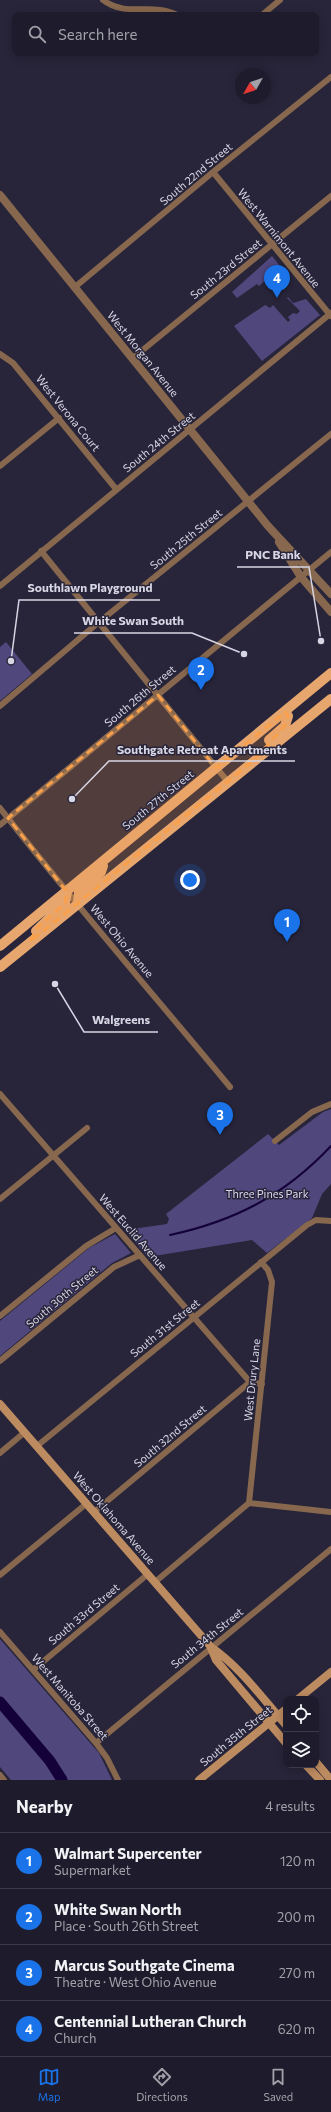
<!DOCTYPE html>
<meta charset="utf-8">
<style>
body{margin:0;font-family:Commissioner,sans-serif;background:#2b2938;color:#f1f3f6}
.controls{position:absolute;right:12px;bottom:12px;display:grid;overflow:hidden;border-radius:8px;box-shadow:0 2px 10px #0003}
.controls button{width:36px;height:36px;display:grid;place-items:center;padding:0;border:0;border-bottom:1px solid #3c3a48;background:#1e1c2c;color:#f1f3f6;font:20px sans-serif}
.compass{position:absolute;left:235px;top:68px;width:36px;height:36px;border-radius:50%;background:#1e1c2c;box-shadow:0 2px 10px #0003;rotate:230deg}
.you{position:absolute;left:190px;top:880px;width:14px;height:14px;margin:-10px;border:3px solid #fff;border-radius:50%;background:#1a73e8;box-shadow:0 0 0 6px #1a73e833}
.badge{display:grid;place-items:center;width:26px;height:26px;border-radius:50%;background:#1a73e8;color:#fff;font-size:13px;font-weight:700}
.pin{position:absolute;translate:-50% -33px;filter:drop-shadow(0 1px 2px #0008)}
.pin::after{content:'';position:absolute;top:21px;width:14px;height:12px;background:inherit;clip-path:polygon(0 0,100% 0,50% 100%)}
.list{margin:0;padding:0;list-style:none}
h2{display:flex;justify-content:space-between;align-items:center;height:52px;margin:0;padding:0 16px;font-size:17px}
h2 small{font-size:13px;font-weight:400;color:#a1a1a9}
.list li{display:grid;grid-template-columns:26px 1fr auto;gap:12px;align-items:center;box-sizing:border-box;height:56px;padding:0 16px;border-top:1px solid #3c3a48}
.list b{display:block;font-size:15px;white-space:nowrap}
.list p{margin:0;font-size:13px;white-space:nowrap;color:#a1a1a9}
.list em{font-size:13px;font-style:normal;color:#a1a1a9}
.icon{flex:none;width:22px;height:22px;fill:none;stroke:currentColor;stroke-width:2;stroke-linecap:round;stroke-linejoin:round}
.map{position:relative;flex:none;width:331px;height:1780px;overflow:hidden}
.search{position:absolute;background:#1e1c2c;box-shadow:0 2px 10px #0003;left:12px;right:12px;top:12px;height:44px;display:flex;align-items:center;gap:10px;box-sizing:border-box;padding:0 14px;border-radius:8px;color:#a1a1a9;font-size:15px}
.sheet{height:276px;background:#1e1c2c}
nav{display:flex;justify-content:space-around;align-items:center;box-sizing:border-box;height:56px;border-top:1px solid #3c3a48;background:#1e1c2c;font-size:11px;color:#a1a1a9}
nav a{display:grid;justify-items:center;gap:2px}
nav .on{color:#1a73e8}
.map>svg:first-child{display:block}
</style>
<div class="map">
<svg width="331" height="1780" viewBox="0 0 331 1780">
<rect width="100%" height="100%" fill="#28253a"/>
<path fill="#50477d" d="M272,256L284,271L277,282L283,288L281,290L269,277L259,286L257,284L237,298L232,292Z
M288,297L293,303L306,299L320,315L262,361L234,326L265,305L270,308L273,305L288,322L290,320L288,317L293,313L297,314L300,311L287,298Z
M6,642L32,674L0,701V647Z
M331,1109V1184L322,1194L312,1218L267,1253L252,1240L148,1257L125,1230L167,1224L169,1219L166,1214L268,1134L279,1145L323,1112Z
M115,1234L131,1253L112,1263L0,1356V1321L89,1248Z
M0,1639L99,1753L112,1780H11L0,1767Z"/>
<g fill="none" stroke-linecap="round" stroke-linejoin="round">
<path stroke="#140139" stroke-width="2" d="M170,1235C235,1221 285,1195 331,1146"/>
<path stroke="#140139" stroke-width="11" d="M0,1702L50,1761L62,1780"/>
<path stroke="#87684e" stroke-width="6" d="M103,0C126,18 153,2 177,15
M262,15L280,0
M213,172L331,316
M75,287L213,172L331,77
M0,354L13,363L116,489
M133,358L331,196
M0,466L59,418
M41,551L228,782
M0,586L331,313
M0,706L93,627L331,434
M0,808C74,903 153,994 230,1087
M0,825L331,552
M0,1094L250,1382
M275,1141L312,1112L331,1104
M0,1199L87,1128
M0,1316L86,1246L116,1228
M0,1361L114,1267L140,1255
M37,1446L307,1225L316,1220L331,1221
M0,1453L25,1432
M249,1503L272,1282L268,1270L261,1262
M94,1512L250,1382L262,1384
M0,1575L86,1504
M155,1582L249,1503L331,1512
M0,1632L96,1743L107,1758L118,1780
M33,1670L148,1574
M96,1743L331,1549
M0,1775L4,1780"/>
<path stroke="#87684e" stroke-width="8" d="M0,195L268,526L331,594
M279,542L301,577L331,612"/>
<path stroke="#bd8b60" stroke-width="8" d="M0,1404L211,1647C240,1667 263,1699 286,1725
M211,1648L216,1660L286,1743
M298,1699L331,1672
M316,1762L331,1780
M306,1765L320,1780
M199,1780L286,1709"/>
<path stroke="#e6a66e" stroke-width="10" d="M269,740L285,726L288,716L285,712
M78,903L79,892L101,872L103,866
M36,931L65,903L67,892
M0,946L331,673
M0,967L331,699"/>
</g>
<path fill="#f9a04c" fill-opacity="0.2" stroke="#f9a04c" stroke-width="3" stroke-dasharray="8 5" stroke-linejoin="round" d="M158,695L216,768L285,712L288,716L285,726L252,762L30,942L37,928L65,903L67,892L8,818Z"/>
<g text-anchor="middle" stroke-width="3" stroke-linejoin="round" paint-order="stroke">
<g font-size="11" fill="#d7d6e4" stroke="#28253a">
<text transform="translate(196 174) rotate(-40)" y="4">South 22nd Street</text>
<text transform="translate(279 238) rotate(51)" y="4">West Warnimont Avenue</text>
<text transform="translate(226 269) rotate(-39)" y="4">South 23rd Street</text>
<text transform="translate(143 354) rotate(51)" y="4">West Morgan Avenue</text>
<text transform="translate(68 413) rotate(51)" y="4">West Verona Court</text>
<text transform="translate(159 442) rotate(-39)" y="4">South 24th Street</text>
<text transform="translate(186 539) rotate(-39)" y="4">South 25th Street</text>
<text transform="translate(140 696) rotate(-40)" y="4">South 26th Street</text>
<text transform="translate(158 800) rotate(-39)" y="4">South 27th Street</text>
<text transform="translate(122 941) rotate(50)" y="4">West Ohio Avenue</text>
<text transform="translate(133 1232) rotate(49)" y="4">West Euclid Avenue</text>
<text transform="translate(62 1297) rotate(-40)" y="4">South 30th Street</text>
<text transform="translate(165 1328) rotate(-39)" y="4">South 31st Street</text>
<text transform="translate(252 1380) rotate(-84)" y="4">West Drury Lane</text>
<text transform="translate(170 1436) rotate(-40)" y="4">South 32nd Street</text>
<text transform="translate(114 1518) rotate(49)" y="4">West Oklahoma Avenue</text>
<text transform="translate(84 1614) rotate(-40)" y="4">South 33rd Street</text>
<text transform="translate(207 1638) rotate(-39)" y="4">South 34th Street</text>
<text transform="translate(70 1697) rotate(49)" y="4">West Manitoba Street</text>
<text transform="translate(236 1736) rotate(-39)" y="4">South 35th Street</text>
</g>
<g font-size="11" fill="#dad9ef" stroke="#28253a">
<text x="267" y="1198">Three Pines Park</text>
</g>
</g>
<path fill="none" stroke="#d7d6e4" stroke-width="1.5" d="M321 641L309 567H237M11 661L19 600H160M244 654L192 633H74M72 799L109 761H295M55 984L84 1032H158"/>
<g fill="#d7d6e4" stroke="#28253a" stroke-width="1.5">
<circle cx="321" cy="641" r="4"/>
<circle cx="11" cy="661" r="4"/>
<circle cx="244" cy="654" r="4"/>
<circle cx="72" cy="799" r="4"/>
<circle cx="55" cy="984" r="4"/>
</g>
<g font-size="12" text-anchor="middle" font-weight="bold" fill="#d7d6e4" stroke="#28253a" stroke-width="3" stroke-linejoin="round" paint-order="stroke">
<text x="273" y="559">PNC Bank</text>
<text x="90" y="592">Southlawn Playground</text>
<text x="133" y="625">White Swan South</text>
<text x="202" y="754">Southgate Retreat Apartments</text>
<text x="121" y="1024">Walgreens</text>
</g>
</svg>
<div class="controls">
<button><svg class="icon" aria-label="locate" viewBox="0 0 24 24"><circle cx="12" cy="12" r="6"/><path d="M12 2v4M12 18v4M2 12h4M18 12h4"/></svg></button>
<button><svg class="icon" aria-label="layers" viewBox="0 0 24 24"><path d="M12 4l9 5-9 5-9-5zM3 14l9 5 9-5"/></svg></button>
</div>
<svg class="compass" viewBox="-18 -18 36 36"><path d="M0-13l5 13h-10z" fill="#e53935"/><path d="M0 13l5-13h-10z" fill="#a1a1a9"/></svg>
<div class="you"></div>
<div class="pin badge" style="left:287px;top:942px">1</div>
<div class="pin badge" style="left:201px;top:690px">2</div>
<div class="pin badge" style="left:220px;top:1135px">3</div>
<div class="pin badge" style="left:277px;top:298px">4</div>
<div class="search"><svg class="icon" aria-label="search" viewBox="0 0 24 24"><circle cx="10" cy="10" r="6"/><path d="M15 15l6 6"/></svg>Search here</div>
</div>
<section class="sheet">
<h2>Nearby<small>4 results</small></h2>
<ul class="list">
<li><span class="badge">1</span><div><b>Walmart Supercenter</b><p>Supermarket</p></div><em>120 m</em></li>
<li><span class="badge">2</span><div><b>White Swan North</b><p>Place · South 26th Street</p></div><em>200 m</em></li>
<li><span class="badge">3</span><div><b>Marcus Southgate Cinema</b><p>Theatre · West Ohio Avenue</p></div><em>270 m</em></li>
<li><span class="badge">4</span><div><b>Centennial Lutheran Church</b><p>Church</p></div><em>620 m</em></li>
</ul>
</section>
<nav>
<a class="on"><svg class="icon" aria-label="map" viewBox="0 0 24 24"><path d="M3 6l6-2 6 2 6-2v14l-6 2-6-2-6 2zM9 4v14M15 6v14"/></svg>Map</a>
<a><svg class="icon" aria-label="directions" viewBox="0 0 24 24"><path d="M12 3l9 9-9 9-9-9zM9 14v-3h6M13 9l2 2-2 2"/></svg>Directions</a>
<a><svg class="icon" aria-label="saved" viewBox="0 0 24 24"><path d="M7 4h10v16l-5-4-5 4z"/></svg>Saved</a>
</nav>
